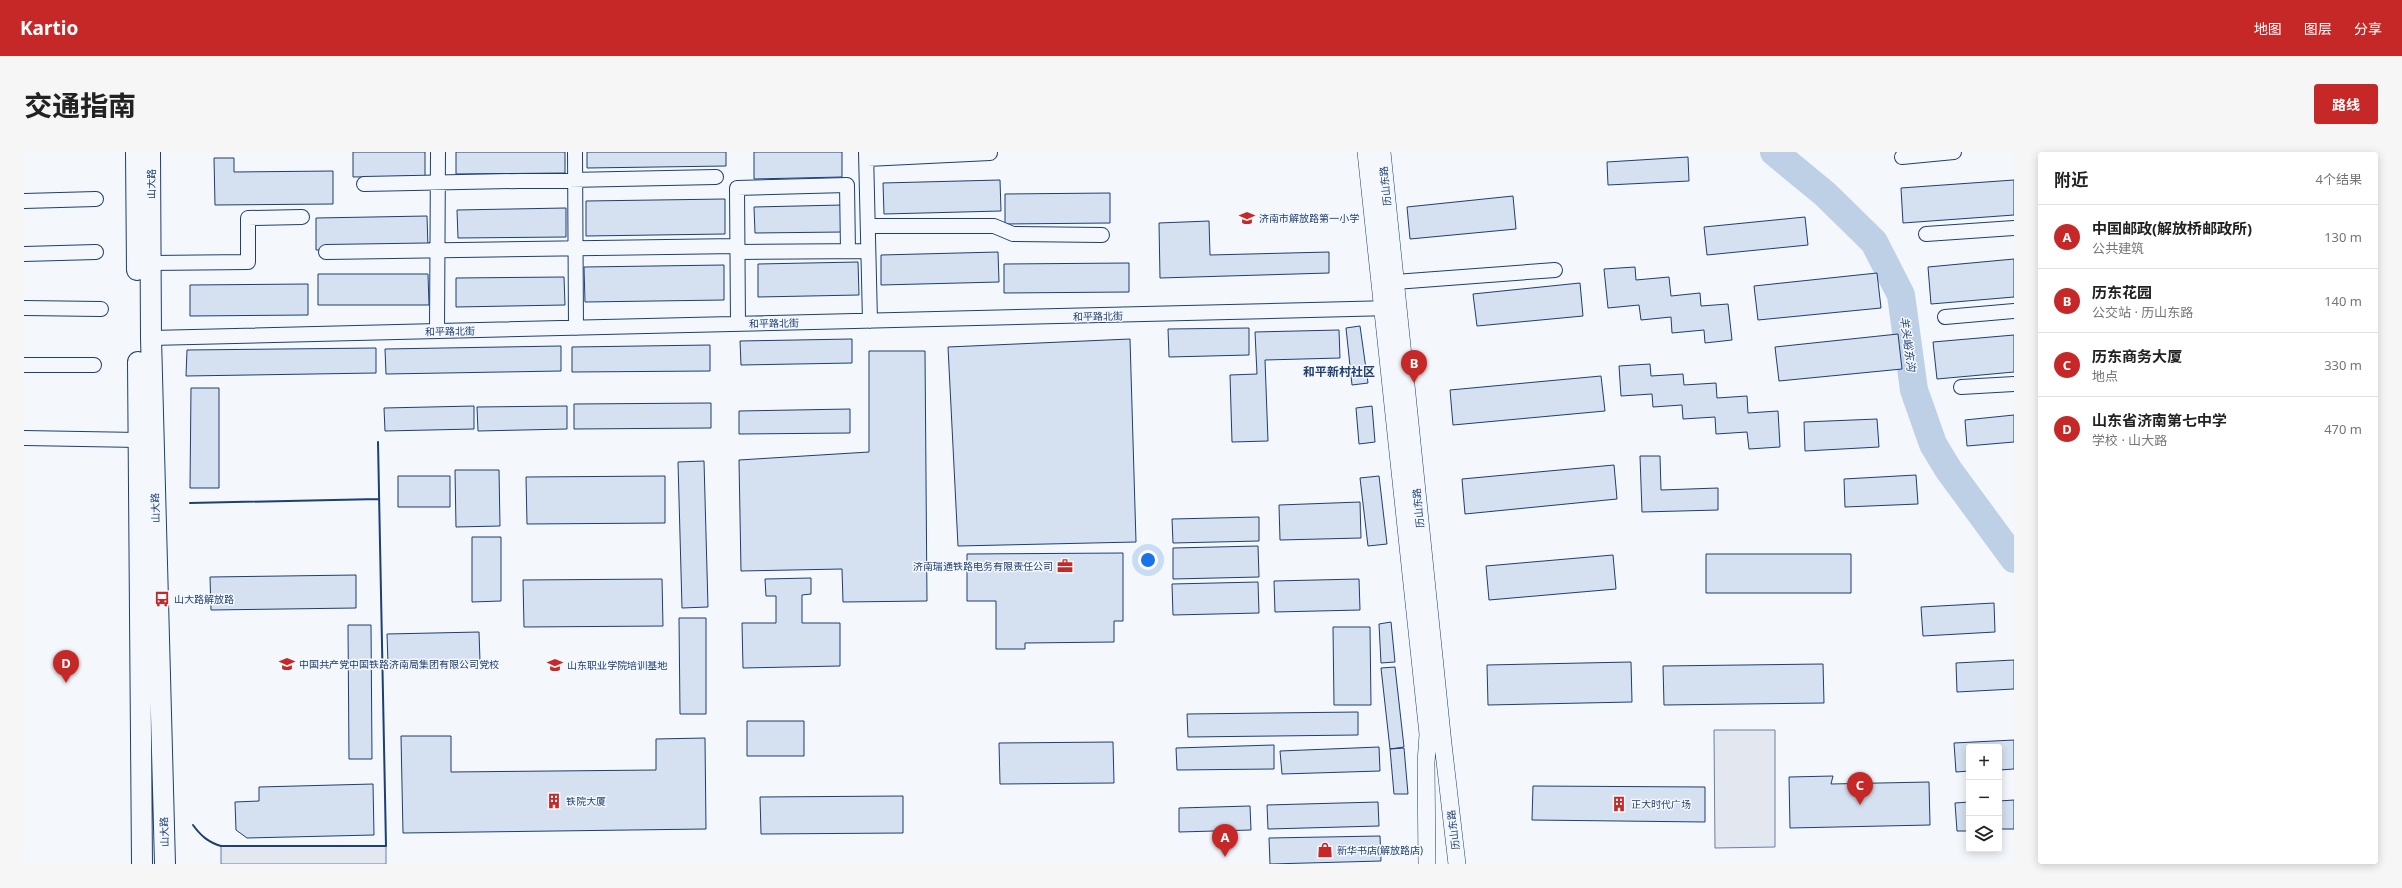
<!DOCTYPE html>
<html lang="zh">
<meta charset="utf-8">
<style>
body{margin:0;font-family:"Noto Sans","Noto Sans SC",sans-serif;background:#f6f6f6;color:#222}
.controls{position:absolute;right:12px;bottom:12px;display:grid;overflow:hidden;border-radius:4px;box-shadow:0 2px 10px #0003}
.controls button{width:36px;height:36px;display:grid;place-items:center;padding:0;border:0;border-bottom:1px solid #e0e0e0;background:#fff;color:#222;font:20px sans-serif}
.you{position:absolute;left:1124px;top:408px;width:14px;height:14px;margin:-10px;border:3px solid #fff;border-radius:50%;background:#1a73e8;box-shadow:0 0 0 6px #1a73e833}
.badge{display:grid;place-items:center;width:26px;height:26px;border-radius:50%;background:#c62828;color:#fff;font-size:13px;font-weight:700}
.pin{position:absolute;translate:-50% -33px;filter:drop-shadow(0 1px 2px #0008)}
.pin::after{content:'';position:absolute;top:21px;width:14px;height:12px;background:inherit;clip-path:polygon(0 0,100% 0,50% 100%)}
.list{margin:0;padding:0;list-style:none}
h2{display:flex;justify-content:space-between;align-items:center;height:52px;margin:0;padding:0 16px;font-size:17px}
h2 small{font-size:13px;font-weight:400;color:#767676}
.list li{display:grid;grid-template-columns:26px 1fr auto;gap:12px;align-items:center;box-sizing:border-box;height:64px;padding:0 16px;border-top:1px solid #e0e0e0}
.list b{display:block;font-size:15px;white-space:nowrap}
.list p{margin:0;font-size:13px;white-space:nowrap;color:#767676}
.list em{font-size:13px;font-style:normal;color:#767676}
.icon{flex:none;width:22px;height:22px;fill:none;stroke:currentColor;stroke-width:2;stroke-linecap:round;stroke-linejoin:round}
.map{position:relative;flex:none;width:1990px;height:712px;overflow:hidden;border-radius:4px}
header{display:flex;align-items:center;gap:24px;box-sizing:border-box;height:56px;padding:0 20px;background:#c62828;color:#fff}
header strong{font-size:19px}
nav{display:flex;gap:22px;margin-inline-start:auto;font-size:14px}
.intro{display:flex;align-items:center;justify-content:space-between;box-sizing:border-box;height:96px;padding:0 24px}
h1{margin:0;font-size:28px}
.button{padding:10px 18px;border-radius:4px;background:#c62828;color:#fff;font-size:14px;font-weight:700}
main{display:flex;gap:24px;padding:0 24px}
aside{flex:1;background:#fff;border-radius:4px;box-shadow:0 2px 10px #0003}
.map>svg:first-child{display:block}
</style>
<header>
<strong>Kartio</strong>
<nav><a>地图</a><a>图层</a><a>分享</a></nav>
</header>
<div class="intro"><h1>交通指南</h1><a class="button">路线</a></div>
<main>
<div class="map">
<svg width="1990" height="712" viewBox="0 0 1990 712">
<rect width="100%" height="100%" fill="#f4f7fb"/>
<path fill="#e3e8f0" stroke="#687fa3" d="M1690,578H1751V695L1691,696Z
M197,694H362V712H197Z"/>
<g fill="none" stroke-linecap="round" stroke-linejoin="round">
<path stroke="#bed0e5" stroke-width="28" d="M1750,0L1801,42L1850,90L1877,143L1890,238L1909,292L1924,317L1990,407"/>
</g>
<path fill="#d5e0f0" stroke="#1d3f73" d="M329,0H401V24L329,25Z
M432,0H541V21L432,22Z
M563,0H702V14L563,16Z
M730,0H818V25L730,27Z
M1664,5L1665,29L1584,33L1583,10Z
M190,6H210V20L309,19V52L191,53Z
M976,28L977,59L860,62L859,31Z
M1990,28V63L1879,71L1877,36Z
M1086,41V71L981,72V42Z
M1489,44L1492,77L1386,87L1383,55Z
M701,47V82L562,84V49Z
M819,53V80L731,81L730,55Z
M542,56V85L434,86L433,58Z
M403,64L404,96L292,98V66Z
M1781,65L1784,93L1683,103L1680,75Z
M1185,69L1186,103L1305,100V121L1136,126L1135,71Z
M974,100L975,130L857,133V103Z
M1990,107V145L1907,152L1904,115Z
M834,110L835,143L734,145V112Z
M1105,111V140L980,141V112Z
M700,113V148L561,150L560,115Z
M1611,115L1612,128L1645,125L1647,144L1676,141L1677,154L1704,152L1708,188L1681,191L1680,178L1648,181L1647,165L1617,168L1615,153L1584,156L1580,117Z
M1853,121L1857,156L1734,168L1730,134Z
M294,122H404L405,153H294Z
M540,125L541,153L432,155V126Z
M1556,131L1559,164L1453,174L1449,142Z
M284,132V163L166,164V133Z
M1336,174L1344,231L1328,233L1322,176Z
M1225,176V203L1145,205L1144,177Z
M1315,178L1316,206L1241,208L1244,289L1208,290L1206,223L1233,222L1231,180Z
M1874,182L1878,217L1755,229L1751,195Z
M1990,183V220L1913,227L1909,190Z
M828,187V211L717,213L716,189Z
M1106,187L1112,390L934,394L924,195Z
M686,193V219L548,220V195Z
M537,194V219L362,222L361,197Z
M352,196V221L162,224L163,198Z
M845,199H901L903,449L819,450L818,417L717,419L715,308L845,300Z
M1626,212L1627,224L1659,222L1660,233L1692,231L1693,246L1723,244L1724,261L1754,259L1756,295L1725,297L1723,280L1692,282L1691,265L1659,267L1658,253L1629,255L1628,242L1597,244L1595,214Z
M1577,224L1581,259L1429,273L1426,238Z
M167,236H195V336H166Z
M687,251V276L550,277V252Z
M450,254V277L361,279L360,256Z
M543,254V277L454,279L453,255Z
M1348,254L1351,290L1335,292L1332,256Z
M826,257V281L715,282V259Z
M1990,263V290L1943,294L1941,268Z
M1853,267L1855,295L1781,299L1780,270Z
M1616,304H1636L1637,338L1694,336V358L1618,360Z
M680,309L684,455L658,456L654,310Z
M1590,313L1593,347L1441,362L1438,327Z
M431,318H475L476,374L432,375Z
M1892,323L1894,352L1821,355L1820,327Z
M374,324H426V355H374Z
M641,324V371L503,372L502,325Z
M1355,324L1363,392L1344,394L1336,326Z
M1336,350L1337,386L1256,388L1255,353Z
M1235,365V389L1149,391L1148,367Z
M448,385H477V449L448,450Z
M1234,394L1235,425L1149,427V396Z
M1099,401V469H1090V490L1001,491V497H972V449H943V402Z
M1682,402H1827V441H1682Z
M1589,403L1592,437L1465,448L1462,414Z
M332,423V456L187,458L186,425Z
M787,426V442L778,443V471H816V514L719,516L718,471H752V444H742L741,427Z
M638,427L639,474L500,475L499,428Z
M1335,427L1336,458L1251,460L1250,429Z
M1234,430L1235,461L1149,463L1148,432Z
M1970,451L1971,480L1899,484L1897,455Z
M655,466H682V562H656Z
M1367,470L1371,510L1357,511L1355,472Z
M324,473H347L348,607H325Z
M1309,475H1346L1347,553H1310Z
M455,480L456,509L364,512L363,482Z
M1990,508V537L1933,540L1932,511Z
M1607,510L1608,550L1464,553L1463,513Z
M1799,512L1800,551L1640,553L1639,514Z
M1371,515L1380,595L1366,597L1357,516Z
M1334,560V583L1164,585L1163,562Z
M723,569H780V604H723Z
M377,584H427V620L632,618V587L681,586L682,677L379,681Z
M1990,588V617L1975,618V595H1945V619L1932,620L1930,591Z
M1089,590L1090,631L976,632L975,591Z
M1250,593V617L1153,618L1152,596Z
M1355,595L1356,619L1258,622L1256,599Z
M1380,596L1384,642H1370L1366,597Z
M1809,624L1807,632L1905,630L1906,673L1766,676L1765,625Z
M349,632L350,683L223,686L212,678L211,650L235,649V635Z
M1509,634L1681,635V670L1508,668Z
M879,644V681L737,682L736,645Z
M1990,648V677H1975V649Z
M1354,650L1355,674L1244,677L1243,653Z
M1945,650V679H1933L1931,651Z
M1226,654L1227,678L1155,680V656Z
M1356,684L1357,709L1246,712L1245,686Z"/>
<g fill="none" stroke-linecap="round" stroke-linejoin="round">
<defs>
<path id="minor" d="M551,0L552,176
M842,0L846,169
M1878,5L1930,0
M843,7L966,1
M340,32L692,25
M0,49L72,47
M844,74H970L989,82L1078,83
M1902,82L1990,76
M302,100L713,94
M714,100L844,99
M0,102L72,100
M127,111L224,110V66L278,65
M1371,130L1531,118
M0,156L77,157
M1921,165L1990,159
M714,172L713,36L823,33L824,99
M413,179L414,0
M127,186L1368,156
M0,213H70
M1937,235L1990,232
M0,286L115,288"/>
<path id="tertiary" d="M1342,0L1404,582L1402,611L1403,712
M1358,0L1419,592L1433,712"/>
<path id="secondary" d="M112,0L113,118
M126,0L127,186L141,712
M114,210L118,712"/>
</defs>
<use href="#minor" stroke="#1d3f73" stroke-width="16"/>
<use href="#tertiary" stroke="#1d3f73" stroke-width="18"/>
<use href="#secondary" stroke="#1d3f73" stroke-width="22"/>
<use href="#minor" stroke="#f4f7fb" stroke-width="14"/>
<use href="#tertiary" stroke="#f4f7fb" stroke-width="17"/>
<use href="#secondary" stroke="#f4f7fb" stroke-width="20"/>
<path stroke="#1d3f73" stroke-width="2" d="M166,351L355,347
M169,673C177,684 184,690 197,694H362L354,290"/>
</g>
<defs>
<symbol id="school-bare" viewBox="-9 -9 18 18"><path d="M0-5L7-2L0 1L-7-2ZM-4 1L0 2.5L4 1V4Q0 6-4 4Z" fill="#c62828" stroke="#f4f7fb" stroke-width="2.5" paint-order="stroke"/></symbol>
<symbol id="office-bare" viewBox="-9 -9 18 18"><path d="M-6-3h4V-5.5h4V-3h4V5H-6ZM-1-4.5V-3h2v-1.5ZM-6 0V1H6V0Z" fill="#c62828" stroke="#f4f7fb" stroke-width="2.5" paint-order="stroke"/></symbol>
<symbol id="bus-bare" viewBox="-9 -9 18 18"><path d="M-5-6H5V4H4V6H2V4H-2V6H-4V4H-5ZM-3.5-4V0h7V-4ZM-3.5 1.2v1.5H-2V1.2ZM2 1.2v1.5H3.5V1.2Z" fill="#c62828" stroke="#f4f7fb" stroke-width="2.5" paint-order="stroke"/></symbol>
<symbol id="university-bare" viewBox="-9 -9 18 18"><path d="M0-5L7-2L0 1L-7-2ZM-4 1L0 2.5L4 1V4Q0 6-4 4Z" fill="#c62828" stroke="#f4f7fb" stroke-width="2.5" paint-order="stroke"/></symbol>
<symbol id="building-bare" viewBox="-9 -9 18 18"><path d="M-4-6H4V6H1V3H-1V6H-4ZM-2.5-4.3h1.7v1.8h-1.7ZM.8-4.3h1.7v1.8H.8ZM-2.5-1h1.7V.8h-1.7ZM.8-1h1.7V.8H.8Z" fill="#c62828" stroke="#f4f7fb" stroke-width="2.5" paint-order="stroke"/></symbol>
<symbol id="shop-bare" viewBox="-9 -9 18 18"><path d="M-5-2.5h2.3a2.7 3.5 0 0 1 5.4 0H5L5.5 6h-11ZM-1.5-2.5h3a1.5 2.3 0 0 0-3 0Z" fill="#c62828" stroke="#f4f7fb" stroke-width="2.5" paint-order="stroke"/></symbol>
</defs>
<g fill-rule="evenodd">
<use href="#school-bare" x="1212" y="55" width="22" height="22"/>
<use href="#office-bare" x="1030" y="403" width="22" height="22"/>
<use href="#bus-bare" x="127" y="436" width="22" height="22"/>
<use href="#school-bare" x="252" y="501" width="22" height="22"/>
<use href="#university-bare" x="520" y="502" width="22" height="22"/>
<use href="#building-bare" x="519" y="638" width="22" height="22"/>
<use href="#building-bare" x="1584" y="641" width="22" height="22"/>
<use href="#shop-bare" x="1290" y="687" width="22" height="22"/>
</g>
<g text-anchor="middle" stroke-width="3" stroke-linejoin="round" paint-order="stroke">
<g font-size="10" fill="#1d3f73" stroke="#f4f7fb">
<text transform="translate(127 32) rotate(-90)" y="4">山大路</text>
<text transform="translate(1361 34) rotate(-96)" y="4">历山东路</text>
<text transform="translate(1074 164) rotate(-1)" y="4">和平路北街</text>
<text transform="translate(750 171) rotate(-1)" y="4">和平路北街</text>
<text transform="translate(426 179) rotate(-1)" y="4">和平路北街</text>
<text transform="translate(131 356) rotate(-92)" y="4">山大路</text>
<text transform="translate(1394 356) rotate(-96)" y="4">历山东路</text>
<text transform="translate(1429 678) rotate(-97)" y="4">历山东路</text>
<text transform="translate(140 680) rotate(-92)" y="4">山大路</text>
</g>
<g font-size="10" fill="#1d3f73" stroke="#f4f7fb" text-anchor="start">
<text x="1235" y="70">济南市解放路第一小学</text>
<text x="1029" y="418" text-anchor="end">济南瑞通铁路电务有限责任公司</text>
<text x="150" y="451">山大路解放路</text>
<text x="275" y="516">中国共产党中国铁路济南局集团有限公司党校</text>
<text x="543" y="517">山东职业学院培训基地</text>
<text x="542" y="653">铁院大厦</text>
<text x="1607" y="656">正大时代广场</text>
<text x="1313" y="702">新华书店(解放路店)</text>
</g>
<g font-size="11" font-style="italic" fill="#1d3f73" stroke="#f4f7fb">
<text transform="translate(1884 192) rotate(82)" y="4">羊头峪东沟</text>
</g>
<g font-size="12" font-weight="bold" fill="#1d3f73" stroke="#f4f7fb">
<text x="1315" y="224">和平新村社区</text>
</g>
</g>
</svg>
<div class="controls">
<button>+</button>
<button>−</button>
<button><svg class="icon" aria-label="layers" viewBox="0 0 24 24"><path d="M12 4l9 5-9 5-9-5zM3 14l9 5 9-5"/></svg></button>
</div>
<div class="you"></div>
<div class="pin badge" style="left:1201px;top:705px">A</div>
<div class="pin badge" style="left:1390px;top:231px">B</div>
<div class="pin badge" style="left:1836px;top:653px">C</div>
<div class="pin badge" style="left:42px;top:531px">D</div>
</div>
<aside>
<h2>附近<small>4个结果</small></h2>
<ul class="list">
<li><span class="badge">A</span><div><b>中国邮政(解放桥邮政所)</b><p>公共建筑</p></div><em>130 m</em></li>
<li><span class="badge">B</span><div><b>历东花园</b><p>公交站 · 历山东路</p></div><em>140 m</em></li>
<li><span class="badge">C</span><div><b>历东商务大厦</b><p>地点</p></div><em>330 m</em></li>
<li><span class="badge">D</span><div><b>山东省济南第七中学</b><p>学校 · 山大路</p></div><em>470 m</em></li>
</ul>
</aside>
</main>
